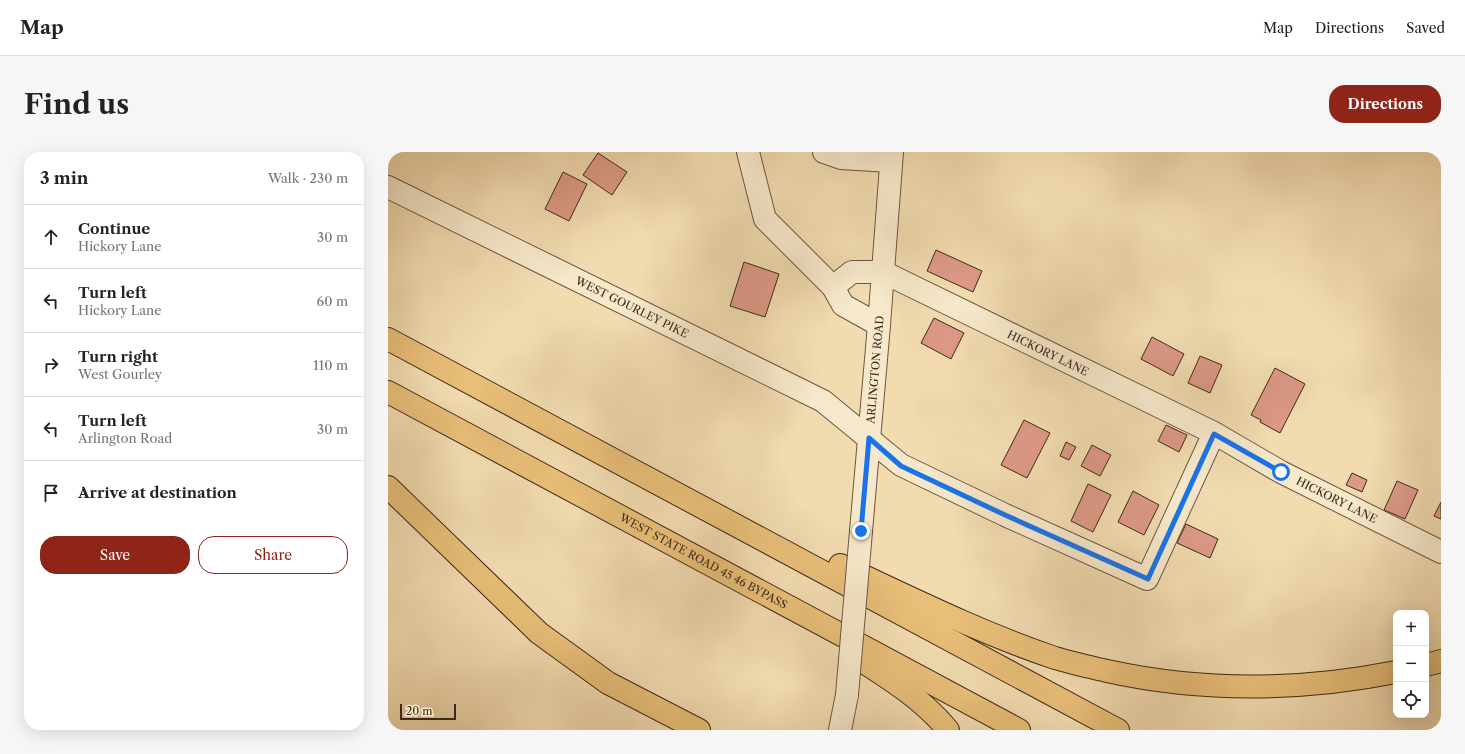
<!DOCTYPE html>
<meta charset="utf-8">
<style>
body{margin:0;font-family:"Libre Caslon Text",serif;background:#f6f6f6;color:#222}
.controls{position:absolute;right:12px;bottom:12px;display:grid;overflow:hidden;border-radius:8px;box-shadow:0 4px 16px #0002}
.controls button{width:36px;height:36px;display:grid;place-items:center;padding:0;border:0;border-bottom:1px solid #e0e0e0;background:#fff;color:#222;font:20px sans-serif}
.scale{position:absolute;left:12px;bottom:10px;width:56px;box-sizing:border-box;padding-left:4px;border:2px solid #3f291a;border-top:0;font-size:11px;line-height:14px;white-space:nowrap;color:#3f291a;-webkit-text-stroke:3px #f6e8cb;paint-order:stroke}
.stop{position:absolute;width:12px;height:12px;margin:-9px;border:3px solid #1a73e8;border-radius:50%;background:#fff}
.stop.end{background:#1a73e8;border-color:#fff;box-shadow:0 1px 4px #0008}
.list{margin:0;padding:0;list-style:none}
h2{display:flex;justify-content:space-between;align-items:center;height:52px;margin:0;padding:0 16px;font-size:17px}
h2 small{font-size:13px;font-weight:400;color:#767676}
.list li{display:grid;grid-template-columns:26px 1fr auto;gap:12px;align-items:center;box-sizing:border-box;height:64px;padding:0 16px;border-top:1px solid #e0e0e0}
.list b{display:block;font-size:15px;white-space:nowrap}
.list p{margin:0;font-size:13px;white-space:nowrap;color:#767676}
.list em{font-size:13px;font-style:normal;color:#767676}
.actions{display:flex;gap:8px;padding:12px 16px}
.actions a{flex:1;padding:9px 0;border:1px solid #8f2418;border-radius:16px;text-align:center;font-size:14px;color:#8f2418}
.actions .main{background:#8f2418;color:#fff}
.icon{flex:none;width:22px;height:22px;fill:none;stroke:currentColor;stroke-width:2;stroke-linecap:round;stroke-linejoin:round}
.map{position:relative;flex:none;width:1053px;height:578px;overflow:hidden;border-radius:16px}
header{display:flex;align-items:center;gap:24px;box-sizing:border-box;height:56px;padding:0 20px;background:#fff;border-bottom:1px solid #e0e0e0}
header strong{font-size:19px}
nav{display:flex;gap:22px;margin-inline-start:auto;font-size:14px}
.intro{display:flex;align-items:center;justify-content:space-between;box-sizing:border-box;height:96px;padding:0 24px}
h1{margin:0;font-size:28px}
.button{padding:10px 18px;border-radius:16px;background:#8f2418;color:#fff;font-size:14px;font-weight:700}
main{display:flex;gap:24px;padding:0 24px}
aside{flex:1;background:#fff;border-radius:16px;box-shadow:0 4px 16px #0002}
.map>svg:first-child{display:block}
</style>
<header>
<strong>Map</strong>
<nav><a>Map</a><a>Directions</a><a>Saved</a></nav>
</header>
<div class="intro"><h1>Find us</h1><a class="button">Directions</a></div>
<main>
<aside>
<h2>3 min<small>Walk · 230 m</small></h2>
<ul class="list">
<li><svg class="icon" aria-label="ahead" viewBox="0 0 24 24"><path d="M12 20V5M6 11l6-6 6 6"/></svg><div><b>Continue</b><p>Hickory Lane</p></div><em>30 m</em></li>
<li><svg class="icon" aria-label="left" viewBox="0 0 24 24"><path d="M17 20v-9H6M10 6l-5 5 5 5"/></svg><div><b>Turn left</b><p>Hickory Lane</p></div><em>60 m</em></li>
<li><svg class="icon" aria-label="right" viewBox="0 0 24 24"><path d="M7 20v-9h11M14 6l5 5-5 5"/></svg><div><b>Turn right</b><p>West Gourley</p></div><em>110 m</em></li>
<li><svg class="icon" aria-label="left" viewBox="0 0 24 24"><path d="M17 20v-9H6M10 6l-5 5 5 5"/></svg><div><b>Turn left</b><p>Arlington Road</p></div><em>30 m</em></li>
<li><svg class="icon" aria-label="arrive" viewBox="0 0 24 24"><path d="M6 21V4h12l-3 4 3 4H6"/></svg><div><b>Arrive at destination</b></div></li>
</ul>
<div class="actions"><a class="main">Save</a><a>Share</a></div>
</aside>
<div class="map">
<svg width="1053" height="578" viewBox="0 0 1053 578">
<rect width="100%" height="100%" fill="#f1dbaf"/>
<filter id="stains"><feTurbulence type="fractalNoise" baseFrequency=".005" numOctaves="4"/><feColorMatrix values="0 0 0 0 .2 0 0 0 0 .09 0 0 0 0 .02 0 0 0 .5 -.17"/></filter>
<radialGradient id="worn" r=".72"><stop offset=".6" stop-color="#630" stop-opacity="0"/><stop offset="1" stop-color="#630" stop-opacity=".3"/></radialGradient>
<path fill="#dc9986" stroke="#3f291a" d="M210,1L239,20L224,43L195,23Z
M175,20L199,32L181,69L157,57Z
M548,98L594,119L585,140L539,119Z
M356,110L391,122L377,165L342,154Z
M546,166L576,181L563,207L533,191Z
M764,185L796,202L785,224L753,207Z
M812,204L834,213L822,241L800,231Z
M887,216L917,232L892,281L872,270L873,268L863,263Z
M636,268L662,281L639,326L613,313Z
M778,273L799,283L791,300L770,289Z
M678,290L688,295L681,308L672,304Z
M704,293L723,303L712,324L693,314Z
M964,321L979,328L974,340L958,333Z
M1009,329L1030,338L1017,367L996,358Z
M700,332L723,343L705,380L683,369Z
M745,339L771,353L756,383L730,370Z
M1053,350V367L1046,364Z
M798,372L830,387L822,406L789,391Z"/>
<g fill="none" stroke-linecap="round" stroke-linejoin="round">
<defs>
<g id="minor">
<path d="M360,0L377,67L445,135"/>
<path d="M436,0L453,6L503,9"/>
<path id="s1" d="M0,35L435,249L513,313L617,363L759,427L826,281L495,120H464L445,135L455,153L491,173"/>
<path id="s2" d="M826,281L893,320L1053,400"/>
<path id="s3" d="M473,379L491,173L504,0"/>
<path d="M452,578L459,543"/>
</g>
<g id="highway">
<path d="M0,187L730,578"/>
<path id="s4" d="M0,240L631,578"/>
<path d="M0,335L151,481L220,531L311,578"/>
<path d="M452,413C523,446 593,481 667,506C684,511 702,515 719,519C815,540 912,539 1008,520"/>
<path d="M463,502C497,524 534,546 560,578"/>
<path d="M1038,513L1053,509"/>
</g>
</defs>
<use href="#minor" stroke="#6c563f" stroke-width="24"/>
<use href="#highway" stroke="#3f291a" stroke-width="24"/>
<use href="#minor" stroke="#f6e8cb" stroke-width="22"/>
<use href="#highway" stroke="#e8be78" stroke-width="22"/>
<defs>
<path id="minor-bridge" d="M459,543L473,379"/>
</defs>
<use href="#minor-bridge" stroke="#6c563f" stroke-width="24" stroke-linecap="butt"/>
<use href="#minor-bridge" stroke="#f6e8cb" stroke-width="22"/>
</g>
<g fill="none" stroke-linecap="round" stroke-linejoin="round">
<path stroke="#1a73e8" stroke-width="5" d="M473,379L481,286L513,314L617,363L760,427L826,282L893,320"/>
</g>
<g text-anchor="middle" stroke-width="3" stroke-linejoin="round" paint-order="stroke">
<g font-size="11" fill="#3f291a" stroke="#f6e8cb">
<text dy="4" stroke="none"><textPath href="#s1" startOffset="272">WEST GOURLEY PIKE</textPath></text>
<text transform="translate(660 201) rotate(26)" y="4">HICKORY LANE</text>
<text dy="4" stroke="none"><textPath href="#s3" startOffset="162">ARLINGTON ROAD</textPath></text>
<text dy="4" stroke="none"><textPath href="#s2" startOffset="140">HICKORY LANE</textPath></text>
<text dy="4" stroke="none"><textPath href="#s4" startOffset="358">WEST STATE ROAD 45 46 BYPASS</textPath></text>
</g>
</g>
<rect width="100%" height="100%" filter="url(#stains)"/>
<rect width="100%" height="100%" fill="url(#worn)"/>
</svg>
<div class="controls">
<button>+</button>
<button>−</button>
<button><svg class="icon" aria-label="locate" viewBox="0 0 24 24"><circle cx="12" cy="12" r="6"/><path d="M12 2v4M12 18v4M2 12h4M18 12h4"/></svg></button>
</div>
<div class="scale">20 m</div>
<div class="stop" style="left:893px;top:320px"></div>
<div class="stop end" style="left:473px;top:379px"></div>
</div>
</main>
